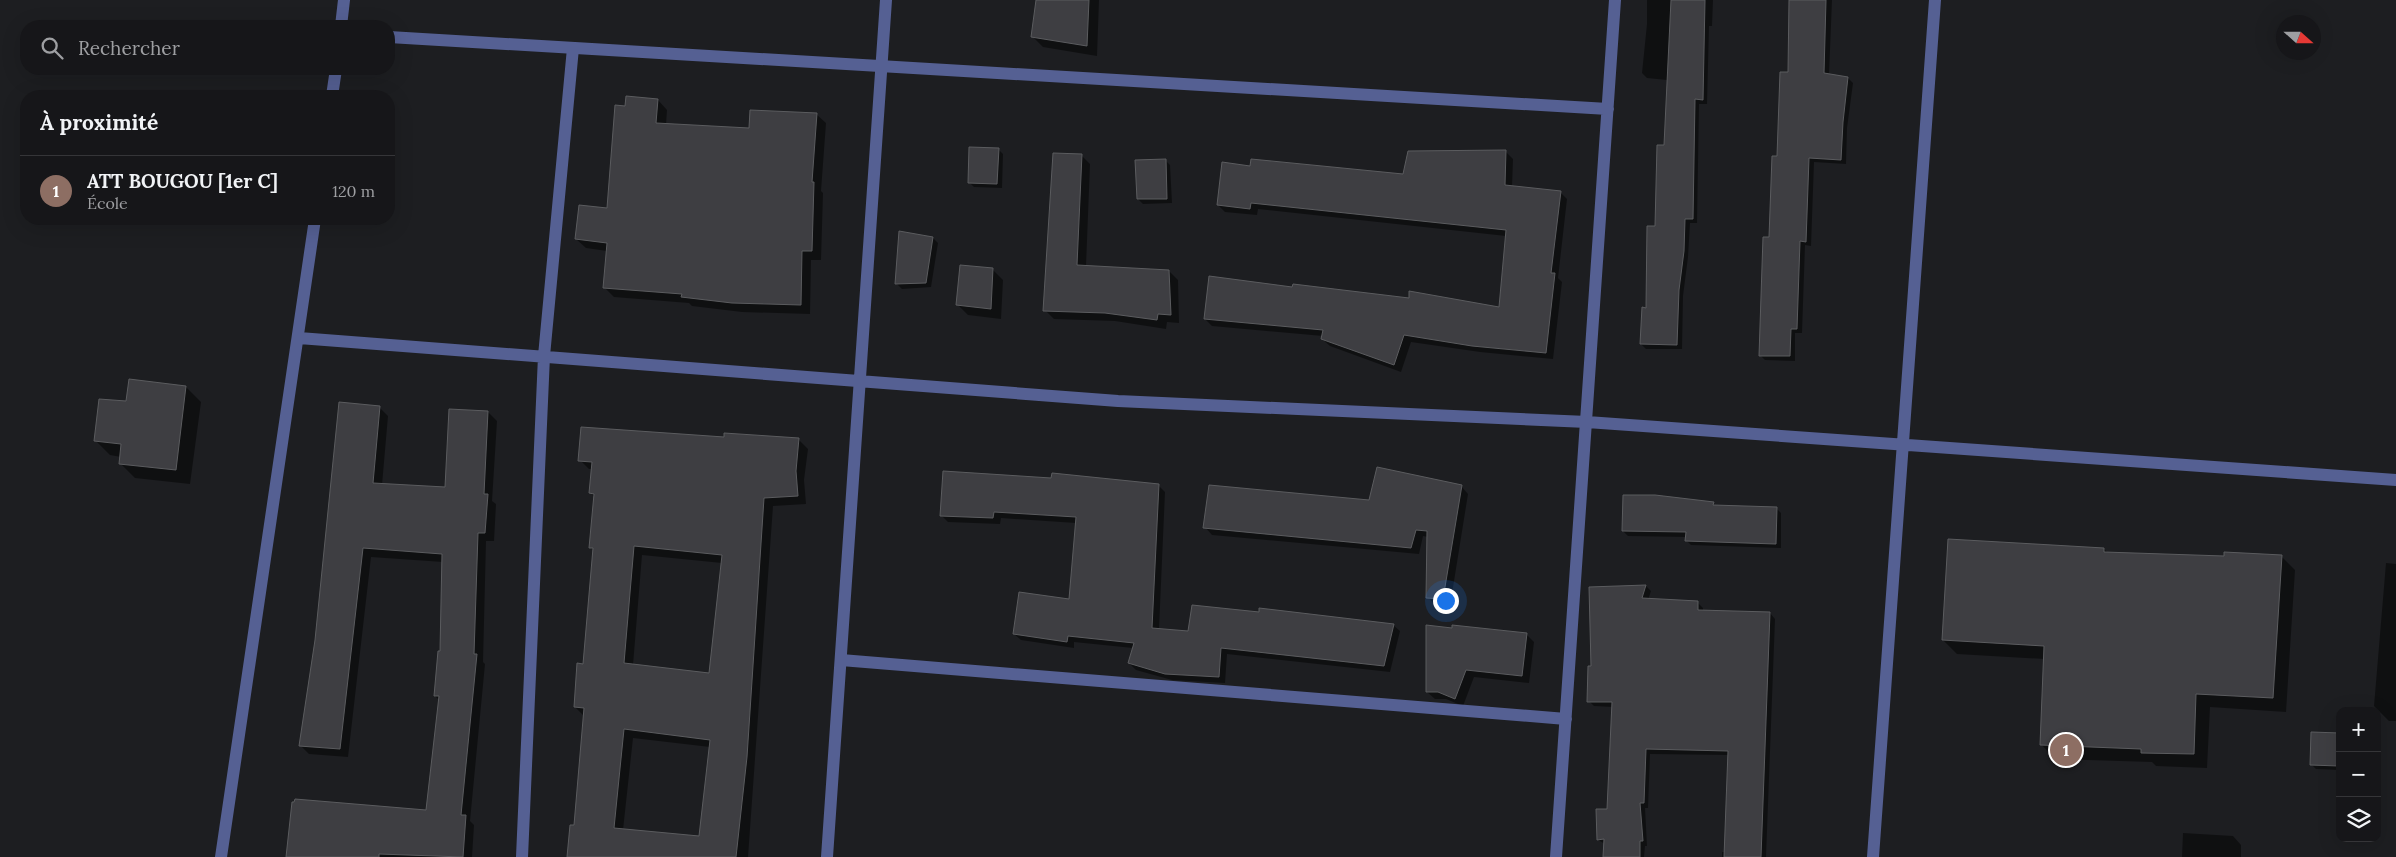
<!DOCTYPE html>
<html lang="fr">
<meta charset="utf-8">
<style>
body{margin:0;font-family:Lora,serif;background:#1f1f22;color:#f1f3f6}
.controls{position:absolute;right:15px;bottom:15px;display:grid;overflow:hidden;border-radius:10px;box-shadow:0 5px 20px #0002}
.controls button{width:45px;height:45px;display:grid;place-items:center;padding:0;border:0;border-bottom:1px solid #353538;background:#161619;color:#f1f3f6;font:25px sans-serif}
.compass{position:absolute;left:2276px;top:15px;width:45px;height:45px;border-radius:50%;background:#161619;box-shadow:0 5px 20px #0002;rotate:111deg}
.you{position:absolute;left:1445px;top:600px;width:18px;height:18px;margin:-12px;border:4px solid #fff;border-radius:50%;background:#1a73e8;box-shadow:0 0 0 8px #1a73e833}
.badge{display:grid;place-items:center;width:32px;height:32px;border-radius:50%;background:#2563eb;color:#fff;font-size:16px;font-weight:700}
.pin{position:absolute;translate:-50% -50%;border:2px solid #fff;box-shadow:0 1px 5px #0006}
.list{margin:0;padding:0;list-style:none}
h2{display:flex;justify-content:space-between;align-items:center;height:65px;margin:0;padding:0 20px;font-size:21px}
h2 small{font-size:16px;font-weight:400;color:#9e9fa2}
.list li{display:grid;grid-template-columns:32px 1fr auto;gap:15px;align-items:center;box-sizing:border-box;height:70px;padding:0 20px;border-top:1px solid #353538}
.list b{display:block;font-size:19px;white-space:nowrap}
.list p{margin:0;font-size:16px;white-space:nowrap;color:#9e9fa2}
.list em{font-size:16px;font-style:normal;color:#9e9fa2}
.icon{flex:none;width:28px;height:28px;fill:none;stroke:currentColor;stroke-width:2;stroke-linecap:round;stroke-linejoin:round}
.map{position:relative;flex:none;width:2396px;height:857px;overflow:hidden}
.search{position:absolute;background:#161619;box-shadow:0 5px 20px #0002;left:20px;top:20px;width:375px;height:55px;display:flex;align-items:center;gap:12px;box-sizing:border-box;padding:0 18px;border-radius:20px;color:#9e9fa2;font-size:19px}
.panel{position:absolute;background:#161619;box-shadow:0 5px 20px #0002;left:20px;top:90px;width:375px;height:135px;border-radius:20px}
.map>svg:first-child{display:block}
</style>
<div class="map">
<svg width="2396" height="857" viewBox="0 0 2396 857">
<rect width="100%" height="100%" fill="#1d1e21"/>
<path fill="#0007" fill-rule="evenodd" d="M1038,0H1099L1097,56L1043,47L1033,37Z
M1647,0H1713L1712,26H1709L1707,104H1699L1697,223H1690L1688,257L1683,296L1682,349H1646L1641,344L1665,146L1667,80L1647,78L1642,73L1647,24Z
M1792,0H1832L1829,75L1848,78L1853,83L1847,128L1846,164L1814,162L1811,246L1805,245L1802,333H1795V361L1765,360L1760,355L1778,157L1789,74Z
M658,100L667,110L666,125L750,130L816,114L826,123L821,191L823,193L821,260H811L810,314L742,312L692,306L689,303L614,297L604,287L607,251L586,248L576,239L608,210L626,107Z
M998,149L1003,154L1002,188L974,187L969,182Z
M1506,152L1513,159L1512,187L1560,192L1567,199L1558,278L1562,282L1553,359L1480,352L1411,342L1401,372L1330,346L1322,339L1323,336L1212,326L1205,319L1293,288L1500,308L1506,236L1258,209L1257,215L1225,212L1218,205L1251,167L1404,175Z
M1081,155L1090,164L1086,266L1169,271L1178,280L1179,323L1167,322L1166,329L1115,321L1054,319L1045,310Z
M1165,160L1170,165L1172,203L1143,204L1138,199Z
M933,238L938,243L931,287L902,289L897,284Z
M993,270L1003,280L1001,319L968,315L958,305Z
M186,387L201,402L190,484L135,478L120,463L121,457L110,455L95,440L127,403Z
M379,407L388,416L382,485L446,488L488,412L497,421L492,501L496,504L494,541H486L483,662L485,664L470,821L474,825L472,857H288L296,803L427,812L440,701L435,696L442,624L443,562L371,557L348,757L309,754L300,745Z
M725,434L799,440L808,449L804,480L806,504L773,506L748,857H569L575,826L584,716L575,707L584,665L594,551L591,548L595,498L591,493L593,469H589L580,460L725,439ZM642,555L722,563L710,674L633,665ZM633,738L710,747L700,837L623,830Z
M1159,486L1165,492L1159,629L1189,632L1393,625L1400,631L1390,672L1227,654L1225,683L1172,680L1136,670L1129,663L1133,648L1074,642V648L1021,640L1014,634L1071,600L1076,523L1001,518L1000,524L948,522L941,515Z
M1461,486L1468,494L1450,606L1435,605L1428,597V537L1423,536L1419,554L1212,535L1205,527Z
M1713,503L1717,507L1776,508L1781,513V548L1691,545L1686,540L1687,537L1628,536L1623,531Z
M2104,549L2108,553L2225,557L2281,556L2295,570L2286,712L2210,707L2207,768L2156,766L2152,762L2055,759L2041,744L2045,659L1957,654L1943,640Z
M2386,563L2396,564V721H2389L2374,706Z
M1646,586L1651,591L1648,600L1698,603L1703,608V612L1770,613L1775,619L1766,857H1722V852H1725L1729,755L1650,754L1648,808H1645L1647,846H1645L1644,857H1604L1605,844L1598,840L1608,810L1613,707L1594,706L1589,701L1592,667L1590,588Z
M1527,635L1534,642L1529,683L1474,677L1463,706L1446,699H1435L1427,692Z
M2340,734V770L2316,769L2311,764Z
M2183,833L2233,836L2241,845V857H2182Z"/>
<path fill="#3e3e42" stroke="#5b5c5f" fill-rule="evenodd" d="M1036,0H1089L1087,46L1031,37Z
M1671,0H1705L1703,100L1695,99L1693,219H1685L1684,251L1679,290L1677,345L1640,344L1642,307L1646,308L1647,226H1655L1657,145H1664Z
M1789,0H1826L1824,73L1848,77L1843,122L1841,160L1809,158L1806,242L1800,241L1797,329H1791L1790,356H1759L1763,237H1769L1772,156H1777L1780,72H1788Z
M626,96L658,99L656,123L749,128L750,110L817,113L812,182H814L812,251H802L801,305L732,303L681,297L682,294L603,288L607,243L575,239L579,205L607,208L615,105L625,106Z
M969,147L999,148L997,184L968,183Z
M1506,150L1505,185L1561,191L1551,273H1555L1546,353L1472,346L1404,335L1394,365L1321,339L1323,330L1204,319L1209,276L1292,287L1293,284L1409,298V291L1499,307L1506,230L1251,203L1250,209L1217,205L1222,162L1250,166L1251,159L1403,174L1408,151Z
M1053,153L1082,154L1077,265L1169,270L1171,315L1158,314L1157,320L1105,313L1043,311Z
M1166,159L1167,199H1137L1135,160Z
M899,231L933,237L926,283L895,284Z
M960,265L993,268L991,309L956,305Z
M129,379L186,386L176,470L119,464L121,444L94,441L99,399L126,401Z
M339,402L380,406L373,483L445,487L449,409L488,411L484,494H488L485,533H478L474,654H477L461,815H466L463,857L379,854V857H286L292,802H294L295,799L426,810L439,696H434L438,651H440L442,554L363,548L340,749L299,746L315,640Z
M581,427L724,437V433L799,438L796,471L798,496L764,498L747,757L736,857H567L570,825H574L584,708L574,707L577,663L583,664L593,548H589L594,494L589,493L592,462L578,461ZM634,546L722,555L709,673L624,663ZM624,729L710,740L699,836L614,828Z
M1377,467L1462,485L1443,599L1426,598L1427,531L1416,530L1411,548L1203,528L1209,485L1369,500Z
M943,471L1051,478L1052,473L1159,484L1152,628L1188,631L1192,605L1259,612V608L1394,624L1384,666L1221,648L1219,677L1165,674L1128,663L1134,643L1068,636L1067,642L1013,634L1019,592L1069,599L1076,517L994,512L993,518L940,516Z
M1623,495H1655L1714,502L1713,505L1777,507L1776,544L1685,541L1686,532L1622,531Z
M1948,539L2104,548V552L2224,556V552L2282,555L2273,698L2196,694L2194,754L2141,753V749L2040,745L2044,646L1942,640Z
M1646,585L1642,598L1698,601V610L1770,612L1761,857H1724L1728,751L1646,749L1644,803H1640L1643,841H1640V857H1603L1604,839L1597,840L1596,809H1607L1612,702H1587L1588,666H1591L1589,587Z
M1426,625L1452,628V625L1527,633L1522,676L1466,670L1455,699L1438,692H1426Z
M2311,732L2340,733L2339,766L2310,765Z"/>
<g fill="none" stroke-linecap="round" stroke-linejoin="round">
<path stroke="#556093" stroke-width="12" d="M341,26L344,0
M389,37L1608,109
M332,96L336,69
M299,338L1118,401L1587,422L2396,480
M841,660L1566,719
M221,857L315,219
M522,857L544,356L573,48
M827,857L886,0
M1556,857L1615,0
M1873,857L1935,0"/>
</g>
</svg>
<div class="controls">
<button>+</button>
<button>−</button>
<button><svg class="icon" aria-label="layers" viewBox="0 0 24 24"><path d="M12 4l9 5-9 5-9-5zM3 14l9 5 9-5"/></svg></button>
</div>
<svg class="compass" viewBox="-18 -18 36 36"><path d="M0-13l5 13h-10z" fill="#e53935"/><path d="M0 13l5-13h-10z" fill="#9e9fa2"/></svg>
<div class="you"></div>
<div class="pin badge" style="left:2066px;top:750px;background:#8d6e63">1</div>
<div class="search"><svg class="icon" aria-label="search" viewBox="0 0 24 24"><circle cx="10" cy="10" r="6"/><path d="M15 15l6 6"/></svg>Rechercher</div>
<section class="panel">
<h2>À proximité<small></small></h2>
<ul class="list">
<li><span class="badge" style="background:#8d6e63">1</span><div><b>ATT BOUGOU [1er C]</b><p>École</p></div><em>120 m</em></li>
</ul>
</section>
</div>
